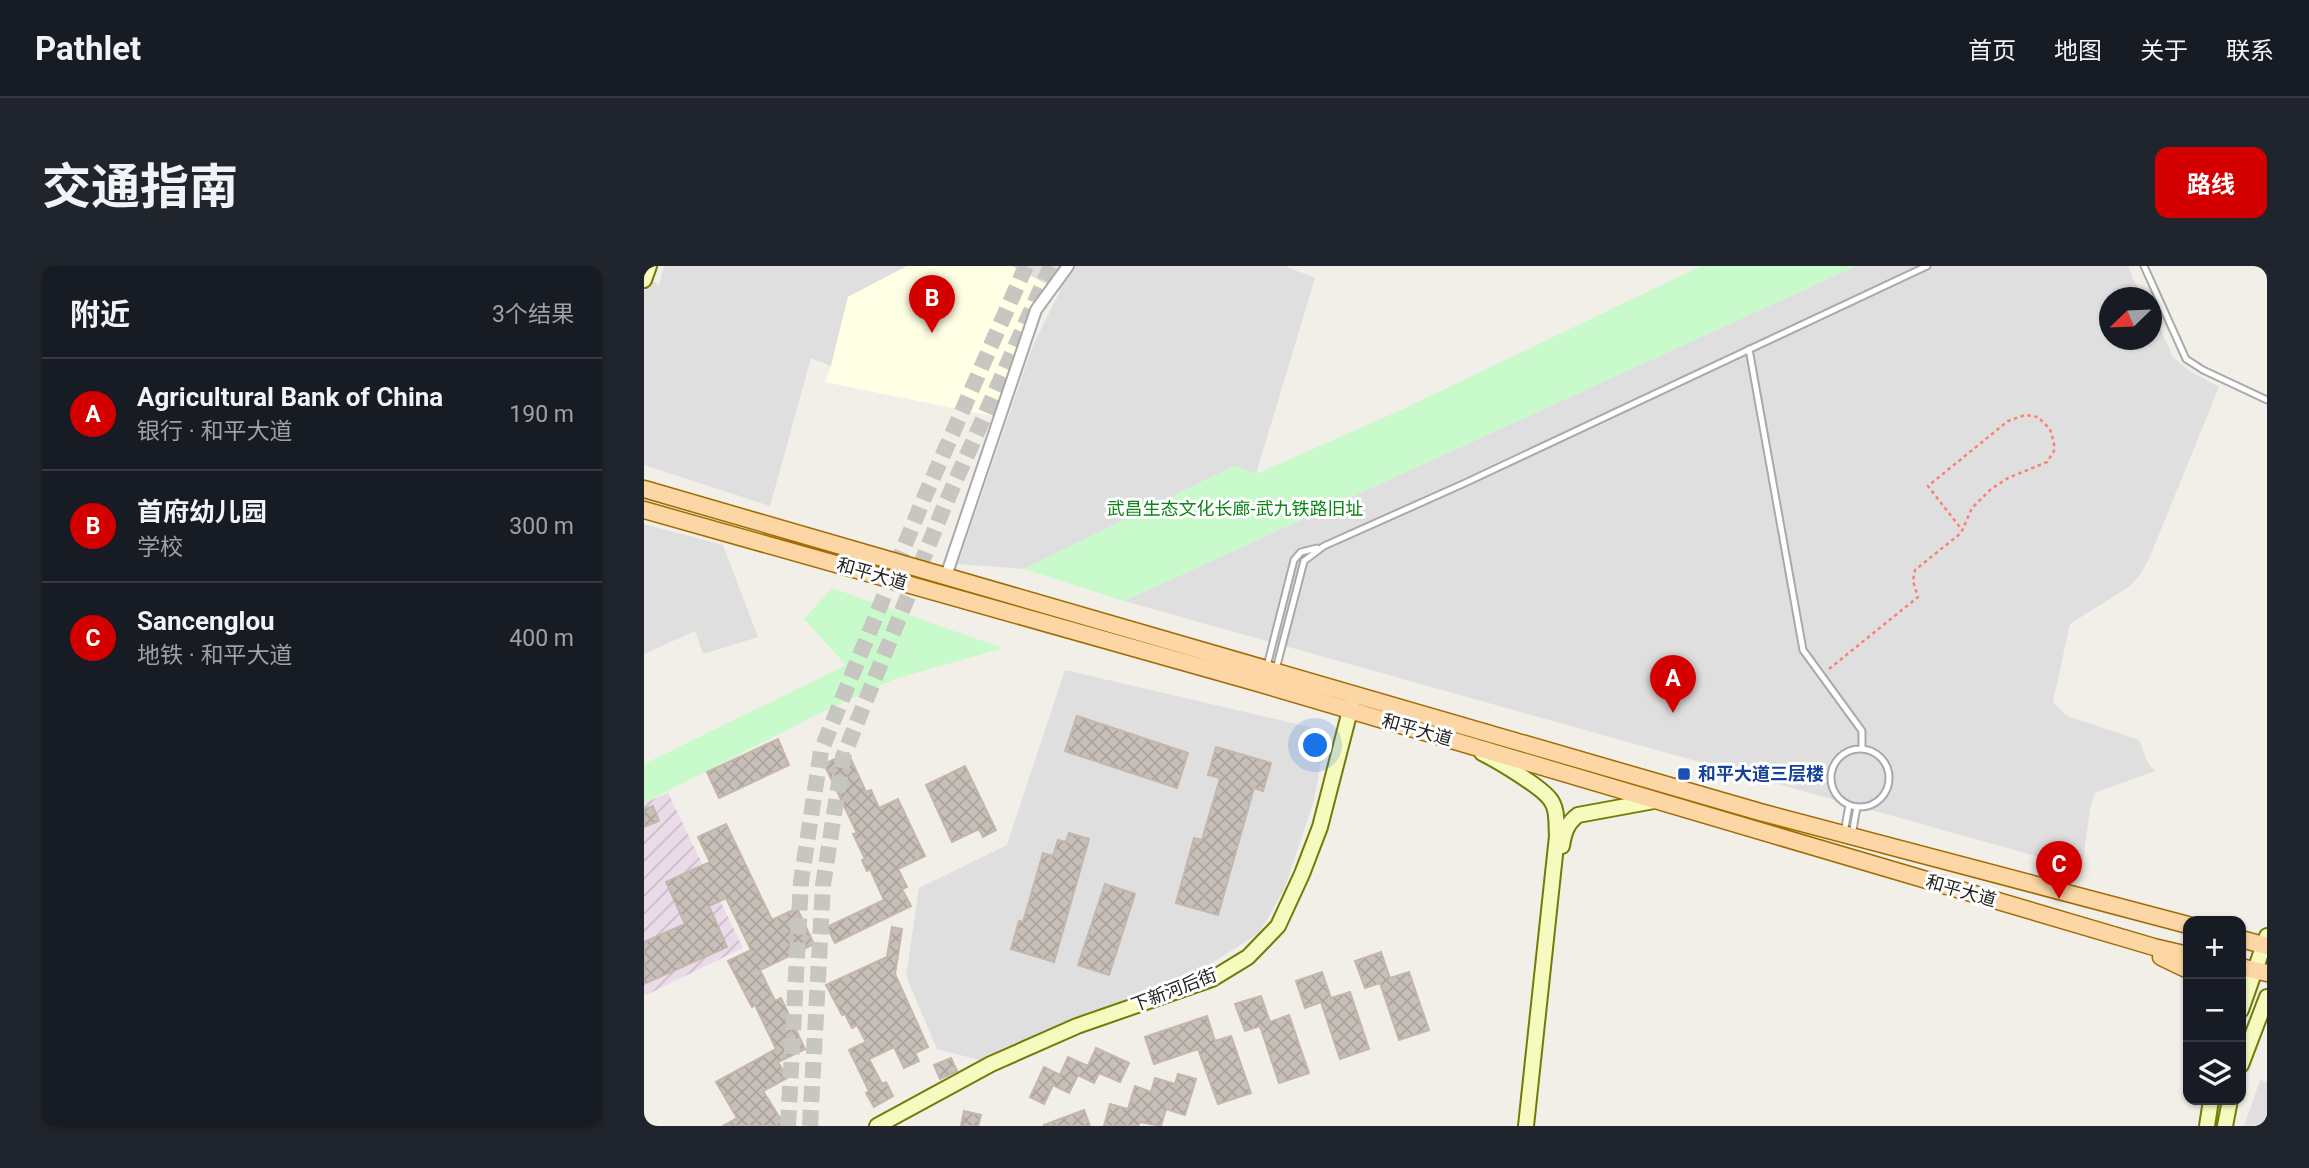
<!DOCTYPE html>
<html lang="zh">
<meta charset="utf-8">
<style>
body{margin:0;font-family:Roboto,"Noto Sans SC",sans-serif;background:#20242c;color:#f1f3f6}
.controls{position:absolute;right:21px;bottom:21px;display:grid;overflow:hidden;border-radius:14px;box-shadow:0 2px 5px #0004}
.controls button{width:63px;height:63px;display:grid;place-items:center;padding:0;border:0;border-bottom:2px solid #363941;background:#171b24;color:#f1f3f6;font:35px sans-serif}
.compass{position:absolute;left:1455px;top:21px;width:63px;height:63px;border-radius:50%;background:#171b24;box-shadow:0 2px 5px #0004;rotate:247deg}
.you{position:absolute;left:672px;top:480px;width:24px;height:24px;margin:-18px;border:5px solid #fff;border-radius:50%;background:#1a73e8;box-shadow:0 0 0 10px #1a73e833}
.badge{display:grid;place-items:center;width:46px;height:46px;border-radius:50%;background:#d40000;color:#fff;font-size:23px;font-weight:700}
.pin{position:absolute;translate:-50% -58px;filter:drop-shadow(0 2px 4px #0008)}
.pin::after{content:'';position:absolute;top:37px;width:24px;height:21px;background:inherit;clip-path:polygon(0 0,100% 0,50% 100%)}
.list{margin:0;padding:0;list-style:none}
h2{display:flex;justify-content:space-between;align-items:center;height:91px;margin:0;padding:0 28px;font-size:30px}
h2 small{font-size:23px;font-weight:400;color:#9ea1a6}
.list li{display:grid;grid-template-columns:46px 1fr auto;gap:21px;align-items:center;box-sizing:border-box;height:112px;padding:0 28px;border-top:2px solid #363941}
.list b{display:block;font-size:26px;white-space:nowrap}
.list p{margin:0;font-size:23px;white-space:nowrap;color:#9ea1a6}
.list em{font-size:23px;font-style:normal;color:#9ea1a6}
.icon{flex:none;width:38px;height:38px;fill:none;stroke:currentColor;stroke-width:2;stroke-linecap:round;stroke-linejoin:round}
.map{position:relative;flex:none;width:1623px;height:860px;overflow:hidden;border-radius:14px}
header{display:flex;align-items:center;gap:42px;box-sizing:border-box;height:98px;padding:0 35px;background:#171b24;border-bottom:2px solid #363941}
header strong{font-size:33px}
nav{display:flex;gap:38px;margin-inline-start:auto;font-size:24px}
.intro{display:flex;align-items:center;justify-content:space-between;box-sizing:border-box;height:168px;padding:0 42px}
h1{margin:0;font-size:49px}
.button{padding:18px 32px;border-radius:14px;background:#d40000;color:#fff;font-size:24px;font-weight:700}
main{display:flex;gap:42px;padding:0 42px}
aside{flex:1;background:#171b24;border-radius:14px;box-shadow:0 2px 5px #0004}
.map>svg:first-child{display:block}
</style>
<header>
<strong>Pathlet</strong>
<nav><a>首页</a><a>地图</a><a>关于</a><a>联系</a></nav>
</header>
<div class="intro"><h1>交通指南</h1><a class="button">路线</a></div>
<main>
<aside>
<h2>附近<small>3个结果</small></h2>
<ul class="list">
<li><span class="badge">A</span><div><b>Agricultural Bank of China</b><p>银行 · 和平大道</p></div><em>190 m</em></li>
<li><span class="badge">B</span><div><b>首府幼儿园</b><p>学校</p></div><em>300 m</em></li>
<li><span class="badge">C</span><div><b>Sancenglou</b><p>地铁 · 和平大道</p></div><em>400 m</em></li>
</ul>
</aside>
<div class="map">
<svg width="1623" height="860" viewBox="0 0 1623 860">
<defs>
<pattern id="industrial-furrows" width="10" height="10" patternUnits="userSpaceOnUse" patternTransform="scale(1.75)"><rect width="10" height="10" fill="#ebdbe8"/><path d="M-1 1l2-2M0 10L10 0M9 11l2-2" fill="none" stroke="#c9bcc7"/></pattern>
<pattern id="building-cross-hatch" width="8" height="8" patternUnits="userSpaceOnUse" patternTransform="scale(1.75)"><rect width="8" height="8" fill="#c7bfb8"/><path d="M0 0l8 8M0 8l8-8" fill="none" stroke="#aba49e"/></pattern>
</defs>
<rect width="100%" height="100%" fill="#f2efe9"/>
<path fill="#e0dfdf" d="M20,0H263L204,31L187,100L167,92L126,240L0,199V9L15,19Z
M367,0H641L671,12L612,208L590,200L380,303L314,298L389,79L416,25Z
M1212,0H1484L1497,31L1465,32V74H1507L1508,44L1529,91L1547,106L1575,121L1505,293L1496,309L1486,320L1426,358L1409,436L1423,450L1495,474L1504,497L1511,505L1451,527L1446,542L1438,603L480,335Z
M0,258L79,279L114,371L59,388L51,365L0,388Z
M421,404L683,465L670,534L640,624L615,667L560,702L339,795L293,783L262,710L275,622L363,579Z
M1616,814L1623,816V860H1600Z"/>
<path fill="url(#industrial-furrows)" d="M24,527L99,682L0,730V537Z"/>
<path fill="#ffffe5" d="M263,0H367L406,20L393,35L348,150L181,116L187,100L204,31Z"/>
<path fill="#c8facc" d="M1057,0H1212L480,335L380,303L590,200L612,208L757,144Z
M188,322L359,382L251,413L172,449L0,537V498L202,399L160,353Z"/>
<path fill="url(#building-cross-hatch)" stroke="#c4b6ab" stroke-width="2" d="M433,450L544,487L533,522L421,485Z
M134,473L145,499L75,532L63,506Z
M572,481L627,497L619,525L610,522L574,649L532,637L550,572L558,574L576,512L564,509Z
M204,487L222,526L227,524L235,542L254,533L281,590L254,603L263,621L258,623L267,640L191,677L183,661L240,634L226,603L223,605L218,594L221,593L209,568L213,567L180,498Z
M321,500L352,564L339,571L335,563L308,576L282,519Z
M9,540L15,555L0,561V543Z
M82,558L128,654L153,642L170,678L116,704L131,735L137,732L161,783L134,796L143,812L119,825L141,860H79L93,852L72,816L132,783L111,739L108,741L84,695L107,684L82,632L65,640L83,681L0,718V676L41,658L22,616L66,596L54,571Z
M425,567L445,573L410,696L367,683L375,655L379,656L399,587L409,590L414,574L422,576Z
M461,618L491,628L465,709L434,699Z
M248,661L258,663L251,708L284,781L271,787L275,795L260,802L250,781L225,793L238,818L242,816L249,830L230,841L222,827L225,825L205,784L222,776L213,759L208,762L201,748L198,749L182,719L243,691Z
M737,686L746,712L765,706L785,764L755,774L736,717L721,722L711,695Z
M678,706L687,732L706,726L725,783L696,793L677,736L661,742L652,715Z
M617,730L626,756L645,749L665,807L635,817L616,760L601,765L591,738Z
M563,750L571,775L587,770L607,827L574,838L554,783L510,798L501,771Z
M452,782L485,797L476,816L455,807L450,817L434,809L425,827L409,819L400,838L386,831L400,801L416,809L424,791L444,800Z
M307,792L313,805L296,813L290,799Z
M534,808L552,813L541,849L522,843L517,860L496,856L494,860H460L466,838L484,843L491,820L507,826L511,812L531,818Z
M440,844L446,860H400V859Z
M320,845L337,849L334,860H317Z"/>
<g fill="none" stroke-linecap="round" stroke-linejoin="round">
<path stroke="#c8c6c1" stroke-width="16" stroke-dasharray="16 8" stroke-linecap="butt" d="M144,860L157,616L177,485L280,232L382,0
M166,860L179,619L199,491L300,241L407,0"/>
<defs>
<path id="lane" d="M1500,0L1542,93L1559,104L1623,134
M1105,83L1159,384L1218,465V483
M623,400L650,294L657,286L673,282
M632,403L660,295L680,280L821,217L1283,0
M1187 512a29 29 0 1 1 58 0a29 29 0 1 1-58 0Z
M1200,567L1205,539
M1208,569L1213,541"/>
<path id="street" d="M302,310L392,44L424,0"/>
<path id="secondary" d="M0,14L5,0
M838,487C854,495 896,520 906,533C914,543 912,558 913,570L882,860
M918,580C920,567 923,557 934,549L1010,535
M1597,744L1623,670
M1597,799L1623,731
M233,860L347,798L433,760L568,713L604,691L634,660L658,608L676,561L709,433
M1563,860L1567,834
M1581,860L1586,834"/>
<path id="primary" d="M0,223L1116,546L1544,659
M0,244L607,415L1510,681L1544,689
M1597,673L1623,680
M1517,691L1544,704
M1597,701L1623,707"/>
</defs>
<use href="#lane" stroke="#a9a9a9" stroke-width="9"/>
<use href="#street" stroke="#a9a9a9" stroke-width="14"/>
<use href="#secondary" stroke="#707d05" stroke-width="18"/>
<use href="#primary" stroke="#a06b00" stroke-width="19"/>
<path stroke="#fa8072" stroke-width="2.5" stroke-dasharray="3.5 3.5" stroke-linecap="butt" d="M1185,403L1274,331L1269,315L1271,304L1317,267L1328,242L1347,223L1364,212L1403,196L1410,185V177L1406,163L1394,151L1388,150L1381,149L1364,155L1284,220L1318,264"/>
<use href="#lane" stroke="#fff" stroke-width="5"/>
<use href="#street" stroke="#fff" stroke-width="10"/>
<use href="#secondary" stroke="#f7fabf" stroke-width="14"/>
<use href="#primary" stroke="#fcd6a4" stroke-width="16"/>
</g>
<rect fill="#1a4fb4" stroke="#fff" stroke-width="2.5" x="1033" y="501" width="14" height="14" rx="3.5"/>
<g text-anchor="middle" stroke-width="6" stroke-linejoin="round" paint-order="stroke">
<g font-size="18" fill="#0c8416" stroke="#fff">
<text x="591" y="249">武昌生态文化长廊-武九铁路旧址</text>
</g>
<g font-size="18" fill="#222" stroke="#fff">
<text transform="translate(228 308) rotate(16)" y="6">和平大道</text>
<text transform="translate(773 464) rotate(16)" y="6">和平大道</text>
<text transform="translate(1317 625) rotate(16)" y="6">和平大道</text>
<text transform="translate(530 724) rotate(-21)" y="6">下新河后街</text>
</g>
<g font-size="18" font-weight="bold" fill="#164399" stroke="#fff" text-anchor="start">
<text x="1054" y="514">和平大道三层楼</text>
</g>
</g>
</svg>
<div class="controls">
<button>+</button>
<button>−</button>
<button><svg class="icon" aria-label="layers" viewBox="0 0 24 24"><path d="M12 4l9 5-9 5-9-5zM3 14l9 5 9-5"/></svg></button>
</div>
<svg class="compass" viewBox="-18 -18 36 36"><path d="M0-13l5 13h-10z" fill="#e53935"/><path d="M0 13l5-13h-10z" fill="#9ea1a6"/></svg>
<div class="you"></div>
<div class="pin badge" style="left:1029px;top:447px">A</div>
<div class="pin badge" style="left:288px;top:67px">B</div>
<div class="pin badge" style="left:1415px;top:633px">C</div>
</div>
</main>
